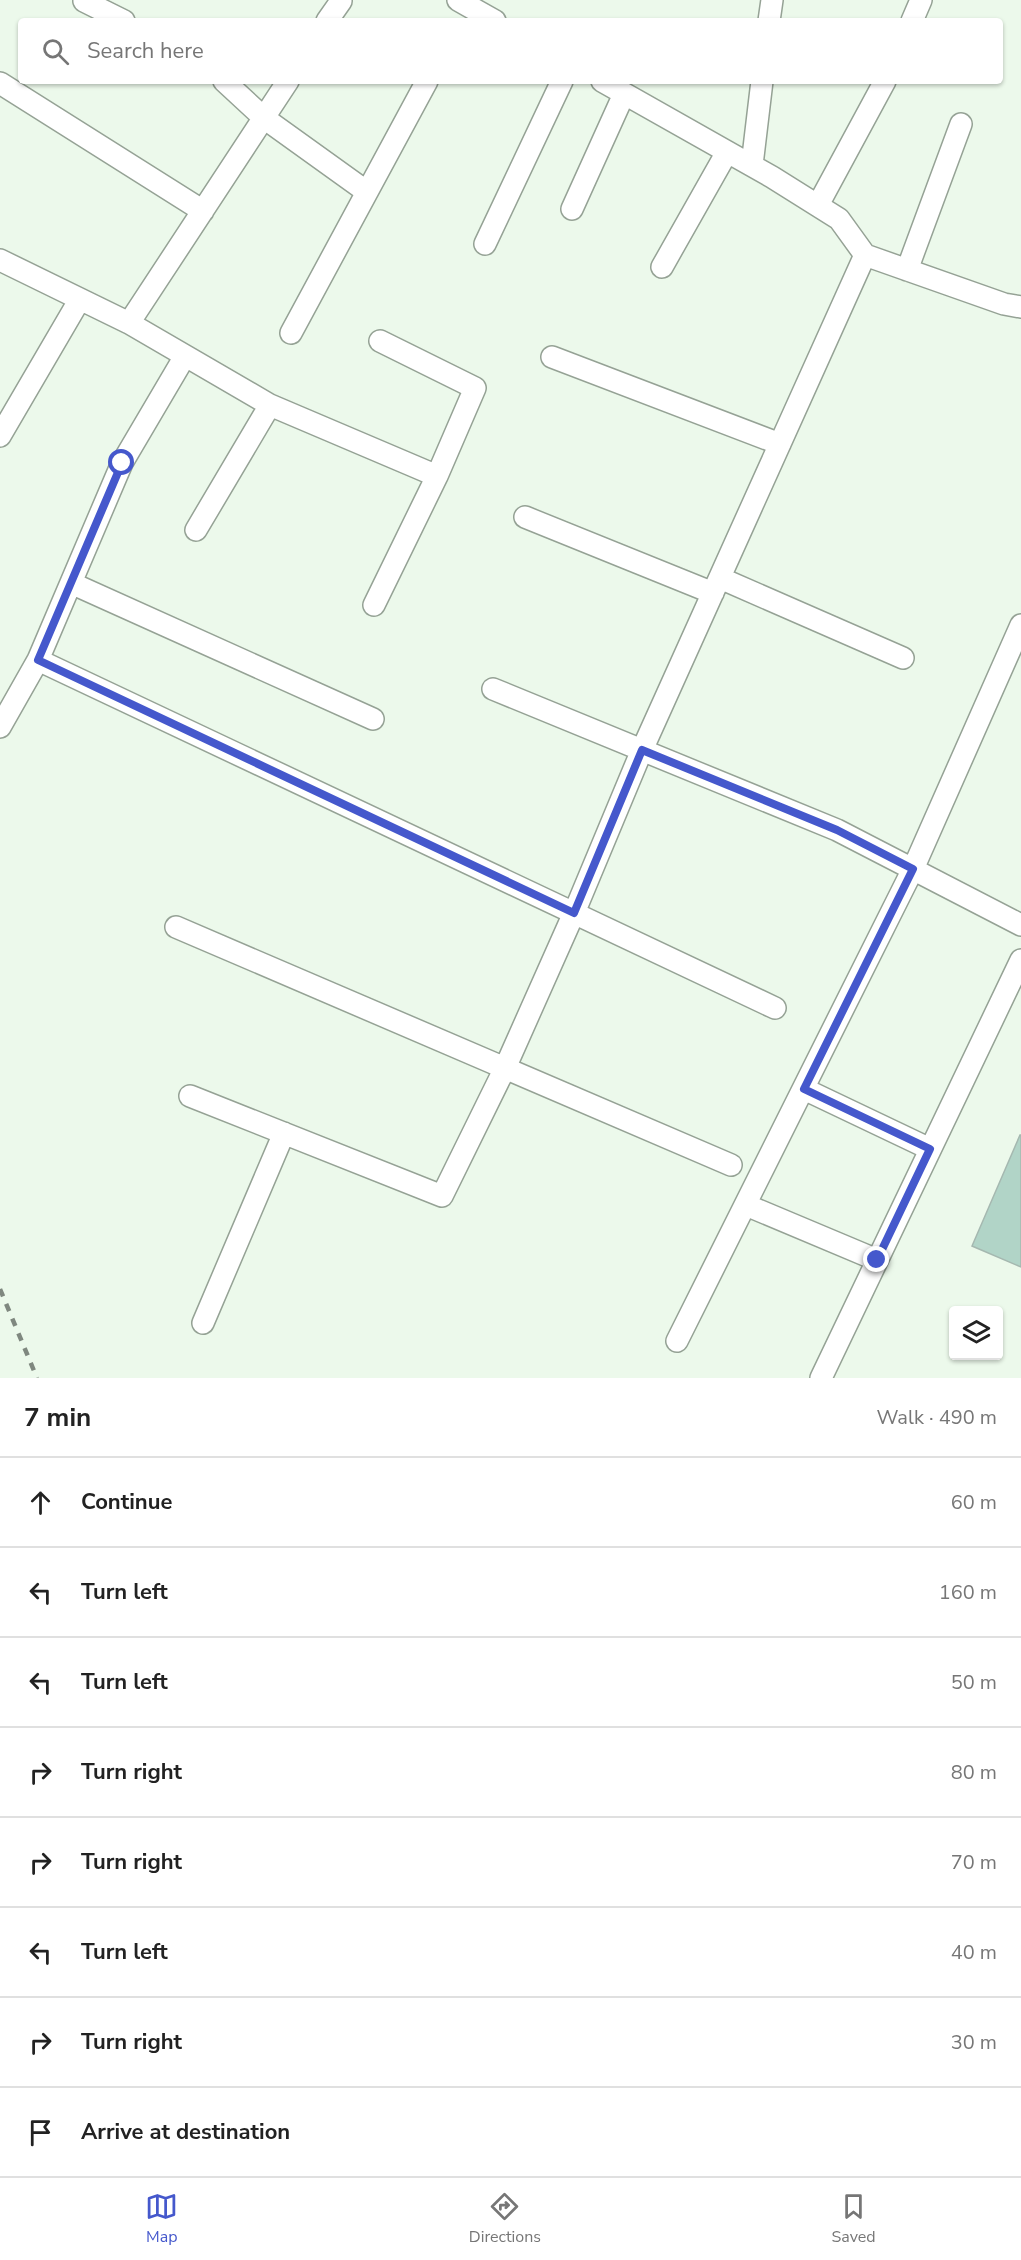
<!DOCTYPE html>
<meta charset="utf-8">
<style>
body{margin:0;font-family:"Nunito Sans",sans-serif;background:#f2f2f2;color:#222}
.controls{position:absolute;right:18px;bottom:18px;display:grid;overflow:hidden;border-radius:6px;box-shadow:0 2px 4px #0004}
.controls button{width:54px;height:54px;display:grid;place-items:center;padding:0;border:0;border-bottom:2px solid #e0e0e0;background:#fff;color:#222;font:30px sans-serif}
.stop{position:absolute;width:18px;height:18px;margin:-14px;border:4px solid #4558cc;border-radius:50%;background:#fff}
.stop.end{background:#4558cc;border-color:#fff;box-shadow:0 2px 6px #0008}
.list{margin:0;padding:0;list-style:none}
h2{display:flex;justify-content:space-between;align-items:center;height:78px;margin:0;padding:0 24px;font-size:26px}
h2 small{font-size:20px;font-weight:400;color:#767676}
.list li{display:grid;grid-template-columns:39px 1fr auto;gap:18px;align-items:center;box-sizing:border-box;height:90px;padding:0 24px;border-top:2px solid #e0e0e0}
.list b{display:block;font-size:22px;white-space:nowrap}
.list em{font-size:20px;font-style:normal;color:#767676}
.icon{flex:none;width:33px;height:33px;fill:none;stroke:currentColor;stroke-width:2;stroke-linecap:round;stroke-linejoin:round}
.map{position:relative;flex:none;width:1021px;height:1378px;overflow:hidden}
.search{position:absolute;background:#fff;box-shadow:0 2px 4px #0004;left:18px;right:18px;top:18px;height:66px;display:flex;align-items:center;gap:15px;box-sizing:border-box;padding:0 21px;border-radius:6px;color:#767676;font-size:22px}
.sheet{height:798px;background:#fff}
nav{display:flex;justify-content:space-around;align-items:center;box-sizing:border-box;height:84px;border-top:2px solid #e0e0e0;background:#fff;font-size:16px;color:#767676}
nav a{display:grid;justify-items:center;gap:3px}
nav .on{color:#4558cc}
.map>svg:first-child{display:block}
</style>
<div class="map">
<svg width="1021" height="1378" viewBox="0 0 1021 1378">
<rect width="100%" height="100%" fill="#ecf9eb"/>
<path fill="#b1d4c7" stroke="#a5b8b0" stroke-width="1.5" d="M1020,1135H1021V1267L972,1246Z"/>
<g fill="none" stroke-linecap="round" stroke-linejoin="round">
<defs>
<path id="minor" d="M458,0L495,21
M84,1L124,21
M327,21L341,1
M769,21L772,0
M912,21L921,0
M224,81L264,118L367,192
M602,81L772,177L839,219L865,255
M0,83L203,211
M752,165L762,81
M818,205L885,81
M572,209L624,94
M485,244L562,81
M0,260L129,323L270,405L437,476
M662,267L727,152
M907,270L961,124
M129,323L288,81
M291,333L427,81
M552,357L780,444
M0,436L80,299
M525,517L713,593
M196,530L270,405
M720,578L903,658
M71,583L373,719
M374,605L437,476L475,388L380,341
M38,660L775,1008
M493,689L837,830L1021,925
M0,727L38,660L122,463L185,356
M176,927L731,1165
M804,1089L930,1149
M190,1096L442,1196L505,1068L574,913L642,750L865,255L1004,304L1021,307
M746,1205L877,1260
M203,1323L284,1133
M677,1341L913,869L1021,625
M821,1378L1021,960"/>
</defs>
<use href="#minor" stroke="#95a295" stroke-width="24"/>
<use href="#minor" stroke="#fff" stroke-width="21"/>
<path stroke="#7f887f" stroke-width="4.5" stroke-dasharray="8 8" stroke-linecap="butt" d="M0,1289L37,1378"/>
</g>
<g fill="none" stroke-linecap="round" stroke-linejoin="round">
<path stroke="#4558cc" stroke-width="8" d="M122,463L38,660L574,913L642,750L837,830L913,869L804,1089L930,1149L877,1260"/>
</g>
</svg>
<div class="controls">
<button><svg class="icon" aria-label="layers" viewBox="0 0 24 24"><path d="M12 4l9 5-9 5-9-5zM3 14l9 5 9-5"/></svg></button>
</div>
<div class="stop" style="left:122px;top:463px"></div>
<div class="stop end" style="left:877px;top:1260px"></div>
<div class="search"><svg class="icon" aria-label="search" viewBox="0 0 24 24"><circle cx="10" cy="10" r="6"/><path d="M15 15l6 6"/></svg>Search here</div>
</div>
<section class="sheet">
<h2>7 min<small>Walk · 490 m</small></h2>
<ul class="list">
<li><svg class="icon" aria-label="ahead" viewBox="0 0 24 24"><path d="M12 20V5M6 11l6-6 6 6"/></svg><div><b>Continue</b></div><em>60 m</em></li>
<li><svg class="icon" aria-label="left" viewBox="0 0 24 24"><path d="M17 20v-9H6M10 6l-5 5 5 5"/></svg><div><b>Turn left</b></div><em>160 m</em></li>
<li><svg class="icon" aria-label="left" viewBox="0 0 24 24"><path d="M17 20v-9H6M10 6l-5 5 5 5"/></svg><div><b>Turn left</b></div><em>50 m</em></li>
<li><svg class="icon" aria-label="right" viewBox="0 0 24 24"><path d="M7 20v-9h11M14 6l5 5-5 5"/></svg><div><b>Turn right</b></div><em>80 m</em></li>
<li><svg class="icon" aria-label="right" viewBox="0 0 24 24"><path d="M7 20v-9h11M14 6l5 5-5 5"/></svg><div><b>Turn right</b></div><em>70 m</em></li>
<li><svg class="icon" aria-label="left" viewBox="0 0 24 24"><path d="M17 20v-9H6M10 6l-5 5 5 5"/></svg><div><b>Turn left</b></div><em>40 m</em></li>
<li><svg class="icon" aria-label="right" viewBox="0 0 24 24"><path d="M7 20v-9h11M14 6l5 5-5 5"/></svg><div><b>Turn right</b></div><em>30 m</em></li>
<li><svg class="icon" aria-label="arrive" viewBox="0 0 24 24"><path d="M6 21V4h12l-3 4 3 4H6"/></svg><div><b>Arrive at destination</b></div></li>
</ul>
</section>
<nav>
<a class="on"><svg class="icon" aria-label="map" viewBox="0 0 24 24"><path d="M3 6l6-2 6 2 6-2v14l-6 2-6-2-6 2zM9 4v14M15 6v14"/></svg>Map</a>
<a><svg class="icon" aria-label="directions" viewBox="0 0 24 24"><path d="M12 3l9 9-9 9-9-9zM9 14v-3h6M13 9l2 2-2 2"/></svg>Directions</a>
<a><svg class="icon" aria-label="saved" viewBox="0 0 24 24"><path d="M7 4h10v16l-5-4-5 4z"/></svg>Saved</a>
</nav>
